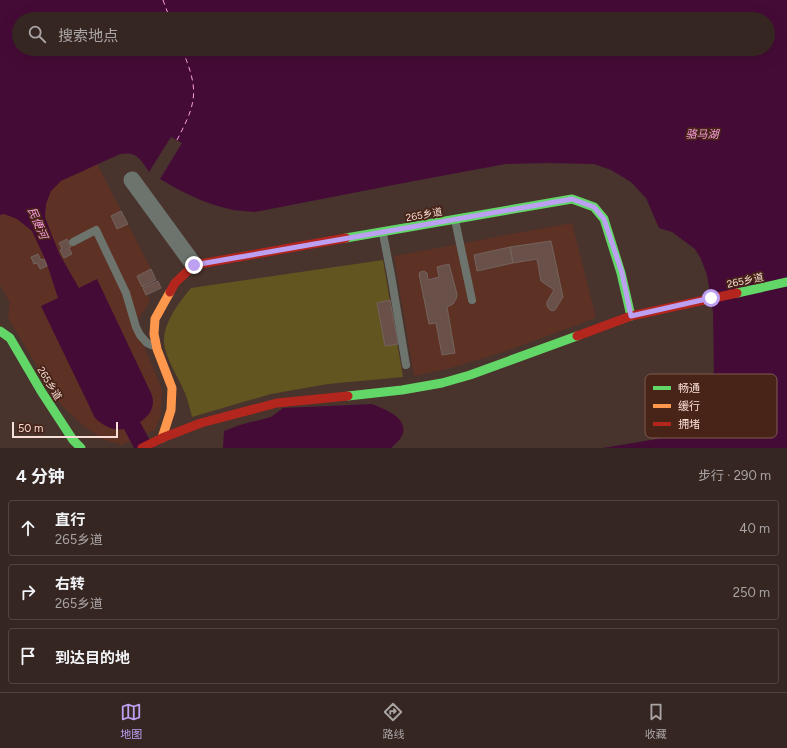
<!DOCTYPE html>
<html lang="zh">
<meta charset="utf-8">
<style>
body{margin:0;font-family:Figtree,"Noto Sans SC",sans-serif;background:#3d2e2a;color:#f1f3f6}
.scale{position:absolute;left:12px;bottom:10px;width:106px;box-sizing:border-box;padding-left:4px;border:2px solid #f8ded6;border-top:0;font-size:11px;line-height:14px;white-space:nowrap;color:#f8ded6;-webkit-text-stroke:3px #482317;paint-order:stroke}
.stop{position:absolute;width:12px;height:12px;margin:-9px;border:3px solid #bca0f2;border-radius:50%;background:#fff}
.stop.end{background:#bca0f2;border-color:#fff;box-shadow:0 1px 4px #0008}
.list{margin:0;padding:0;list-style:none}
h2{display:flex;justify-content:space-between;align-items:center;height:52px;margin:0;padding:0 16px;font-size:17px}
h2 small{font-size:13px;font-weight:400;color:#aaa5a5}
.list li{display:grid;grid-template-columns:26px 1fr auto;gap:12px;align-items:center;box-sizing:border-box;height:56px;margin:0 8px 8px;padding:0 8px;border:1px solid #504340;border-radius:4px}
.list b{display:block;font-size:15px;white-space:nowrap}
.list p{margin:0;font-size:13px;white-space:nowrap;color:#aaa5a5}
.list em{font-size:13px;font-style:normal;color:#aaa5a5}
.icon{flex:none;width:22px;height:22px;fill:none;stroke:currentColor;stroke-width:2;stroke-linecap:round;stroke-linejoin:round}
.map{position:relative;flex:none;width:787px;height:448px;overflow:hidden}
.search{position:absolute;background:#362622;box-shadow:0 4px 16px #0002;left:12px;right:12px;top:12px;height:44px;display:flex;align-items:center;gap:10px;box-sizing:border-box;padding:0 14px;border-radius:22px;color:#aaa5a5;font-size:15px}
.sheet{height:244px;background:#362622}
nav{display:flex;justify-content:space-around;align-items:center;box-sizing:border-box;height:56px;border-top:1px solid #504340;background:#362622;font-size:11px;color:#aaa5a5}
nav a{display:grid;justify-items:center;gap:2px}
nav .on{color:#bca0f2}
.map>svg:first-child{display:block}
</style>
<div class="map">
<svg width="787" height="448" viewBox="0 0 787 448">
<rect width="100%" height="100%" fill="#48332d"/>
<path fill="#5d3225" d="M92,154L151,269L138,276L150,301L135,325L162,389L161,415L155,430L122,445L105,440L86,428L60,404L8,318L10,303L0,285V199Z
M572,223L596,318L503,352L451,368L414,376L394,256Z"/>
<path fill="#625520" d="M383,260L403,377L328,384L271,394L192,417C190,409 188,401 185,393C179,378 165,358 164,342C163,323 180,301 191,288Z"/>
<path fill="#450b37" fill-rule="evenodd" d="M0,0H787V448H603L681,435C692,425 692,412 693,398C693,393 693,389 696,385L707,382L714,372L713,312L707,275L701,259L695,249L672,232L659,228L646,198L631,182L611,170L594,164L548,163L506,164L414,181L255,212C247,211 240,211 233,210C204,204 175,189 151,173C148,171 147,169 145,166C138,155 133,152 120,154L61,181L51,191L46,204L45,217L51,233L60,255L79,288L97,279L151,393C156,405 151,415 140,422L154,448H134L124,429C112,431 104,426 95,418L41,306L58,298L46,261L32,231L17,219L4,214L0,215ZM19,19H768V49H19Z
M372,404C384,409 410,418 402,436C400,440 395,444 391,448H223L224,431L240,425L271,417L283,408Z"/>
<path fill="#48332d" d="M171,137L182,143L160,179L149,172Z"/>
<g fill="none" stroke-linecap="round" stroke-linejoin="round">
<path stroke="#fca0e2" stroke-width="1" stroke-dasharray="5 4" stroke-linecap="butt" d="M163,0L170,19
M177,140C183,128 191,114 193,100C196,83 188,64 182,49"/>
</g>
<path fill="#69514a" stroke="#75625d" d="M121,211L128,224L117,229L111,216Z
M67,239L71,247L69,248L72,254L64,258L60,250L62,249L59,243Z
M551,241L563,297L555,310L552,311L549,309L547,306V302L554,290L541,281L537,259L513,263L510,247Z
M510,247L513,263L477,271L474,255Z
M38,254L41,260L44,259L47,266L40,269L37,263L34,264L31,257Z
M449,264L457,294L456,299L453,304L447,307L455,353L442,355L436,323L429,324L419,274L420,272L424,271L427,273L428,280L439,277L437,267Z
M151,269L156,280L142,287L137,276Z
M158,281L161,288L146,295L143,288Z
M390,300L398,344L385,346L377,303Z"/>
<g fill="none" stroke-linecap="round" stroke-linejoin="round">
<path stroke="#6d746d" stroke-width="8" d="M455,220L472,300
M383,234L391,275L406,365
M73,242L96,230L126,293L136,327L140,335L147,343L151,345"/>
<path stroke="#6d746d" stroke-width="17" d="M132,180L194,265"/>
<path stroke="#63d668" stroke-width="9" d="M346,238L572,199L594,207L604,219L621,273L631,316
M737,293L787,282
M0,331L10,338L41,391L73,440L81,448
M348,396L402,390L442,383L470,375L577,336"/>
<path stroke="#ff974d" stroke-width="9" d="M162,438L171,410L172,388L157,349L154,334L155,319L170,292"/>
<path stroke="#b3261e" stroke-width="9" d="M170,292L175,283L194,265L346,238
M577,336L631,316L737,293
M142,448L162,438L201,423L277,403L348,396"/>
</g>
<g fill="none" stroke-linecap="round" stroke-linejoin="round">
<path stroke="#bca0f2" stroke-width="5" d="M194,265L572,199L594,207L604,219L622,273L631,316L711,298"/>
</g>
<g text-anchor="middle" stroke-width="3.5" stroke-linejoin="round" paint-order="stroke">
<g font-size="10" fill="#f8ded6" stroke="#482317">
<text transform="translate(424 214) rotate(-10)" y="4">265乡道</text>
<text transform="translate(745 280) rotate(-12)" y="4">265乡道</text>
<text transform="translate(50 383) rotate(59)" y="4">265乡道</text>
</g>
<g font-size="11" font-style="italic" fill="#fca0e2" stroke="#482317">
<text x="702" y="138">骆马湖</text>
<text transform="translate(38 223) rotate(66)" y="4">民便河</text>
</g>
</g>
<rect x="645" y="374" width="132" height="64" rx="6" fill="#482317" stroke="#7d5b50" stroke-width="1"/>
<rect x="653" y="386" width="18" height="4" fill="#63d668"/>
<rect x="653" y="404" width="18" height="4" fill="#ff974d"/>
<rect x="653" y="422" width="18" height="4" fill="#b3261e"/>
<g font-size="11" fill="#f8ded6">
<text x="678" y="392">畅通</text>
<text x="678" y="410">缓行</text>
<text x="678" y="428">拥堵</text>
</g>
</svg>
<div class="scale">50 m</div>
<div class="stop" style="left:711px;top:298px"></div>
<div class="stop end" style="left:194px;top:265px"></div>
<div class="search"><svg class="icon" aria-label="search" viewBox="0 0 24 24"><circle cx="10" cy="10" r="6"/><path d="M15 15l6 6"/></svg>搜索地点</div>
</div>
<section class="sheet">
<h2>4 分钟<small>步行 · 290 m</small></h2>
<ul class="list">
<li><svg class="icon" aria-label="ahead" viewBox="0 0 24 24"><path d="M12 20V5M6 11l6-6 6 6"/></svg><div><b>直行</b><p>265乡道</p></div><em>40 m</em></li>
<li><svg class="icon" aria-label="right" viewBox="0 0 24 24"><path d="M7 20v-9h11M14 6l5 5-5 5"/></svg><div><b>右转</b><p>265乡道</p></div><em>250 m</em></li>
<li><svg class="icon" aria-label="arrive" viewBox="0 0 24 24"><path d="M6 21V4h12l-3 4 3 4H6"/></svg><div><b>到达目的地</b></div></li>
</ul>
</section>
<nav>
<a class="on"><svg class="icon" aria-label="map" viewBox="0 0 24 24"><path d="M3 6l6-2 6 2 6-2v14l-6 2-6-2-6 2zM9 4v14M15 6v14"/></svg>地图</a>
<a><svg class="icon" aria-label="directions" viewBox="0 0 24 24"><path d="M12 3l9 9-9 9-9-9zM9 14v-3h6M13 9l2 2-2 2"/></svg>路线</a>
<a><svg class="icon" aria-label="saved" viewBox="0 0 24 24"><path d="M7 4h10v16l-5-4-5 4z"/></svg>收藏</a>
</nav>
